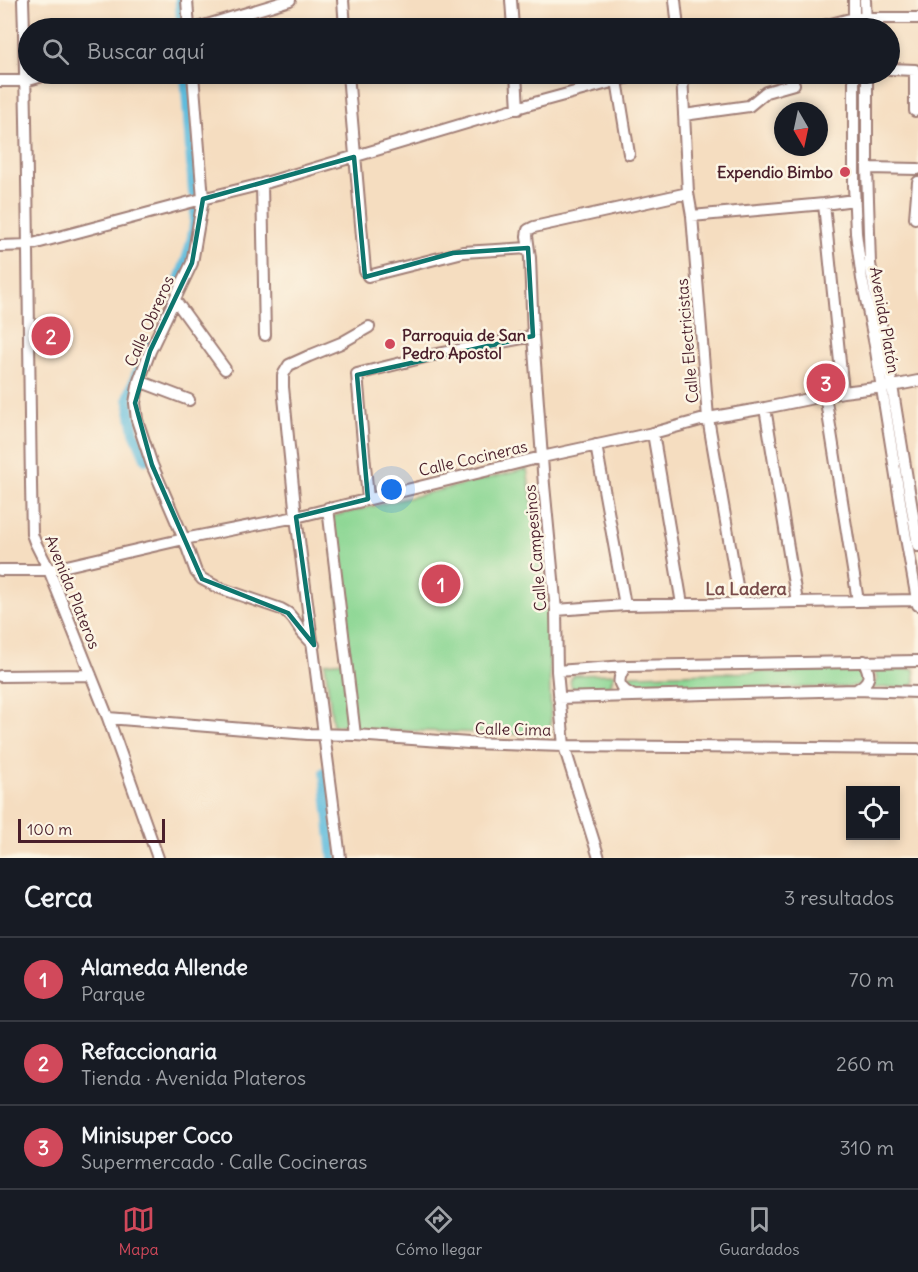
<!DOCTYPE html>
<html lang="es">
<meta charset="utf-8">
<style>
body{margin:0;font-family:Delius,sans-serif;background:#242831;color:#f1f3f6}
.controls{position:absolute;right:18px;bottom:18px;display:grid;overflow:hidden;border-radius:0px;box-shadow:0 3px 9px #0003}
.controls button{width:54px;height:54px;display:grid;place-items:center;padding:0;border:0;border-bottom:2px solid #363941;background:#171b24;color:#f1f3f6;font:30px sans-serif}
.compass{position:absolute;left:774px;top:102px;width:54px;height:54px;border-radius:50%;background:#171b24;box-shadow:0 3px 9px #0003;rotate:171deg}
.scale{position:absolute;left:18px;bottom:15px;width:147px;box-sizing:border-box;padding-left:6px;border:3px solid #4a1f2b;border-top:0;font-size:16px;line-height:21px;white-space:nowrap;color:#4a1f2b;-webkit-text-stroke:4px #fcf5e5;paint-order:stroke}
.you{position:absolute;left:392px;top:490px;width:21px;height:21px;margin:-15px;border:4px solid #fff;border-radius:50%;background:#1a73e8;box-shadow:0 0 0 9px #1a73e833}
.badge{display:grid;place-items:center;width:39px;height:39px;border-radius:50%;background:#d1495b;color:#fff;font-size:20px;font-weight:700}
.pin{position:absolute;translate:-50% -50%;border:3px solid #fff;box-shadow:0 2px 6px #0006}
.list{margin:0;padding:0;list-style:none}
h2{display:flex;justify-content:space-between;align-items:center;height:78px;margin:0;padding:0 24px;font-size:26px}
h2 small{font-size:20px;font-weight:400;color:#9ea1a6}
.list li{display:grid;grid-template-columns:39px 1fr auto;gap:18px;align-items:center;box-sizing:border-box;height:84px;padding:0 24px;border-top:2px solid #363941}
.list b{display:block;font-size:22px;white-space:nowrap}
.list p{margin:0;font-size:20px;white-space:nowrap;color:#9ea1a6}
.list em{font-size:20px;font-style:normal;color:#9ea1a6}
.icon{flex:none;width:33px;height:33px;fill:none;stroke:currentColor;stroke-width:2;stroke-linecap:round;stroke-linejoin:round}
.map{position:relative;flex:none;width:918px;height:858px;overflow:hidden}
.search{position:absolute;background:#171b24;box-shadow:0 3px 9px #0003;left:18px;right:18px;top:18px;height:66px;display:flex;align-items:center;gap:15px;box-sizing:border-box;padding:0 21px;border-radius:33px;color:#9ea1a6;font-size:22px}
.sheet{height:330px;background:#171b24}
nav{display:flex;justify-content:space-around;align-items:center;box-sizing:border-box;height:84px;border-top:2px solid #363941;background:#171b24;font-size:16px;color:#9ea1a6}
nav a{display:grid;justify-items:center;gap:3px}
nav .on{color:#d1495b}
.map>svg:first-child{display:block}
</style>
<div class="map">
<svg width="918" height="858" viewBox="0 0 918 858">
<rect width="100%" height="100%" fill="#fcf5e5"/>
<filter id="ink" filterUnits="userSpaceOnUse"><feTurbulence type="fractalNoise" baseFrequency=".0167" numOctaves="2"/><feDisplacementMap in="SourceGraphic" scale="12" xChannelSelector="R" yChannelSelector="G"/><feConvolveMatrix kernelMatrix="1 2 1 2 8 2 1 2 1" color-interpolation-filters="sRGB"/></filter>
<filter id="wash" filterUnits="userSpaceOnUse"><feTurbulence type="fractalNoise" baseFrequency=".008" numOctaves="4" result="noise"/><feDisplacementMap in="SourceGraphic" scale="24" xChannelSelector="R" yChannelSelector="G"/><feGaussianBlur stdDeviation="1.35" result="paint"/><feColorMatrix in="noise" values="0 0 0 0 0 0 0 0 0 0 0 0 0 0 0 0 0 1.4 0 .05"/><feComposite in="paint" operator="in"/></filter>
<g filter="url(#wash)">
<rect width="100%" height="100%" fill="#f5ddc0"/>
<path fill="#8dd794" stroke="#6c7b60" stroke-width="1.5" d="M527,469L548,608L551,735L355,729L354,723L333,726L325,663L346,661L329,517Z
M914,669L915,682L910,687L872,688L877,679L874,670Z
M848,670H861L865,678L861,684L850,687L634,690L623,682L626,677L632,675Z
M615,674C611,680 610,684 612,690L576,691C570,686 568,681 574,675Z"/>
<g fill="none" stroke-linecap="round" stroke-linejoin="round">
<path stroke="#5fbcdd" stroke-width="10" d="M180,0L181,24
M185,74L193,193
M176,287C186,262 195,236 195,209
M146,460L134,432L128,398L142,356L148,344
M324,772L333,858"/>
</g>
</g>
<g filter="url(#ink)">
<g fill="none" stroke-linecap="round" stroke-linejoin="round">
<defs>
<path id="minor" d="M23,0C29,178 28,356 32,534L35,542L49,570L108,718L158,858
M187,0L189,28
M343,0L345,28
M511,0L513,28
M675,0L678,28
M854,0V28
M865,0L866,28
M197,28L290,0
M815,28L854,18H918
M890,69L915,70V111
M193,74L203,199L198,228L192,263L150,351L139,381L135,403L137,420L152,465L184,539L196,572L202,579L217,587L281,609L288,613L294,620L302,632L314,645
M348,74L365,271L368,276L463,252L528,248
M516,74L518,109
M682,74L688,193L692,216L708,418L740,603
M854,74V185L856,233L862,279L875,345L906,538L918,605
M867,74V168L870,264L892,386L918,546
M617,80L629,154
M0,81H25L50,74
M684,115L749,106L766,92L794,84
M867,168L918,169
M262,184L265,335
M824,204L843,392
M692,216L824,204L854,200
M915,218L918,182
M0,246L29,245L198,200L262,184L527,105L641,74
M175,300L225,369
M139,381L189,400
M825,395L858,601
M765,408L797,602
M653,433L682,604
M596,445L625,605
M368,499L357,374L433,355L533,336
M328,508L355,735
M0,570H49L184,539L296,517L542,457L653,433L708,418L765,408L843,392L892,386L918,381
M556,610L625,605L917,600
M626,666C615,681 618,688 634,696
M557,671L626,666L918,661
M0,676L91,675
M856,690C871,681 871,676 864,661
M559,698L856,690L918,692
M108,718L308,734L355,735L469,743L564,746L918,749
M340,858L296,517L283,387V375L289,365L309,356L341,343L369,327
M599,858L564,746L557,671L556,610L544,485L533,336L530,258L527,236L528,230L534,227L688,193"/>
</defs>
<use href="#minor" stroke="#a07e76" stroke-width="14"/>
<use href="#minor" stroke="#fff" stroke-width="10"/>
</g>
</g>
<path fill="none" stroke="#0f766e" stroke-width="4.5" stroke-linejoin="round" d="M354,157L365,277L453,253L528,248L533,336L357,375L368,499L296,517L314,645L288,613L202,579L152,465L135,403L150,351L192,263L203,199Z"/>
<g fill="#d1495b" stroke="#fcf5e5" stroke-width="2">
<circle cx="845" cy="172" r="6"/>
<circle cx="390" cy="344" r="6"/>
</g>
<g text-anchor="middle" stroke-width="5" stroke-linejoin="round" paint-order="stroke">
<g font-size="16" font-weight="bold" fill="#4a1f2b" stroke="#fcf5e5" text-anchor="end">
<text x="833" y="178">Expendio Bimbo</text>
<text x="402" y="341" text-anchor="start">Parroquia de San<tspan x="402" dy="18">Pedro Apostol</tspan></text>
</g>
<g font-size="16" fill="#4a1f2b" stroke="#fcf5e5">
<text transform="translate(885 320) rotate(80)" y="6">Avenida Platón</text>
<text transform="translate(149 321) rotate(-66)" y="6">Calle Obreros</text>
<text transform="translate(687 341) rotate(-95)" y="6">Calle Electricistas</text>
<text transform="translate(473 458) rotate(-13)" y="6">Calle Cocineras</text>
<text transform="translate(535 548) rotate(-95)" y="6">Calle Campesinos</text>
<text transform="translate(73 592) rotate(68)" y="6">Avenida Plateros</text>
<text transform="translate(513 729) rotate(1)" y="6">Calle Cima</text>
</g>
<g font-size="18" font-weight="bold" fill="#794c4b" stroke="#fcf5e5">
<text x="746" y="595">La Ladera</text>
</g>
</g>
</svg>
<div class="controls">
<button><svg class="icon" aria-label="locate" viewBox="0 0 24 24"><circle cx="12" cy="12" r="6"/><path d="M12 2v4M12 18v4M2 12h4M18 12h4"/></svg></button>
</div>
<svg class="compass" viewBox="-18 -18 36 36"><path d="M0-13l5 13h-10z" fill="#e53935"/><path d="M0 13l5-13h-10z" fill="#9ea1a6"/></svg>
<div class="scale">100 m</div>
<div class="you"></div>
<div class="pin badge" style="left:441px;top:584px">1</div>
<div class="pin badge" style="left:51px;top:336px">2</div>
<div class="pin badge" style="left:826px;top:383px">3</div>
<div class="search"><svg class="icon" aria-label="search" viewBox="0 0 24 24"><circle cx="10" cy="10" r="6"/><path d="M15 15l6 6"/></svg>Buscar aquí</div>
</div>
<section class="sheet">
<h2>Cerca<small>3 resultados</small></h2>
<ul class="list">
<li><span class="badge">1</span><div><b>Alameda Allende</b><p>Parque</p></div><em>70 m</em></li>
<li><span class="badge">2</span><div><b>Refaccionaria</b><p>Tienda · Avenida Plateros</p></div><em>260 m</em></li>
<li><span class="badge">3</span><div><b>Minisuper Coco</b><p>Supermercado · Calle Cocineras</p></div><em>310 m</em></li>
</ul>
</section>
<nav>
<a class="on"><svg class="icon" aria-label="map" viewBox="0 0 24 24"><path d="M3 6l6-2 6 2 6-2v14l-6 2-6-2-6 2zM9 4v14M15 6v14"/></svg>Mapa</a>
<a><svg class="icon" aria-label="directions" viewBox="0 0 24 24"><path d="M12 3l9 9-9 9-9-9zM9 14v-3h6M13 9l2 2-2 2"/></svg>Cómo llegar</a>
<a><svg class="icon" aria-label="saved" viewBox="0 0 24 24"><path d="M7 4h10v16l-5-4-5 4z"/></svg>Guardados</a>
</nav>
